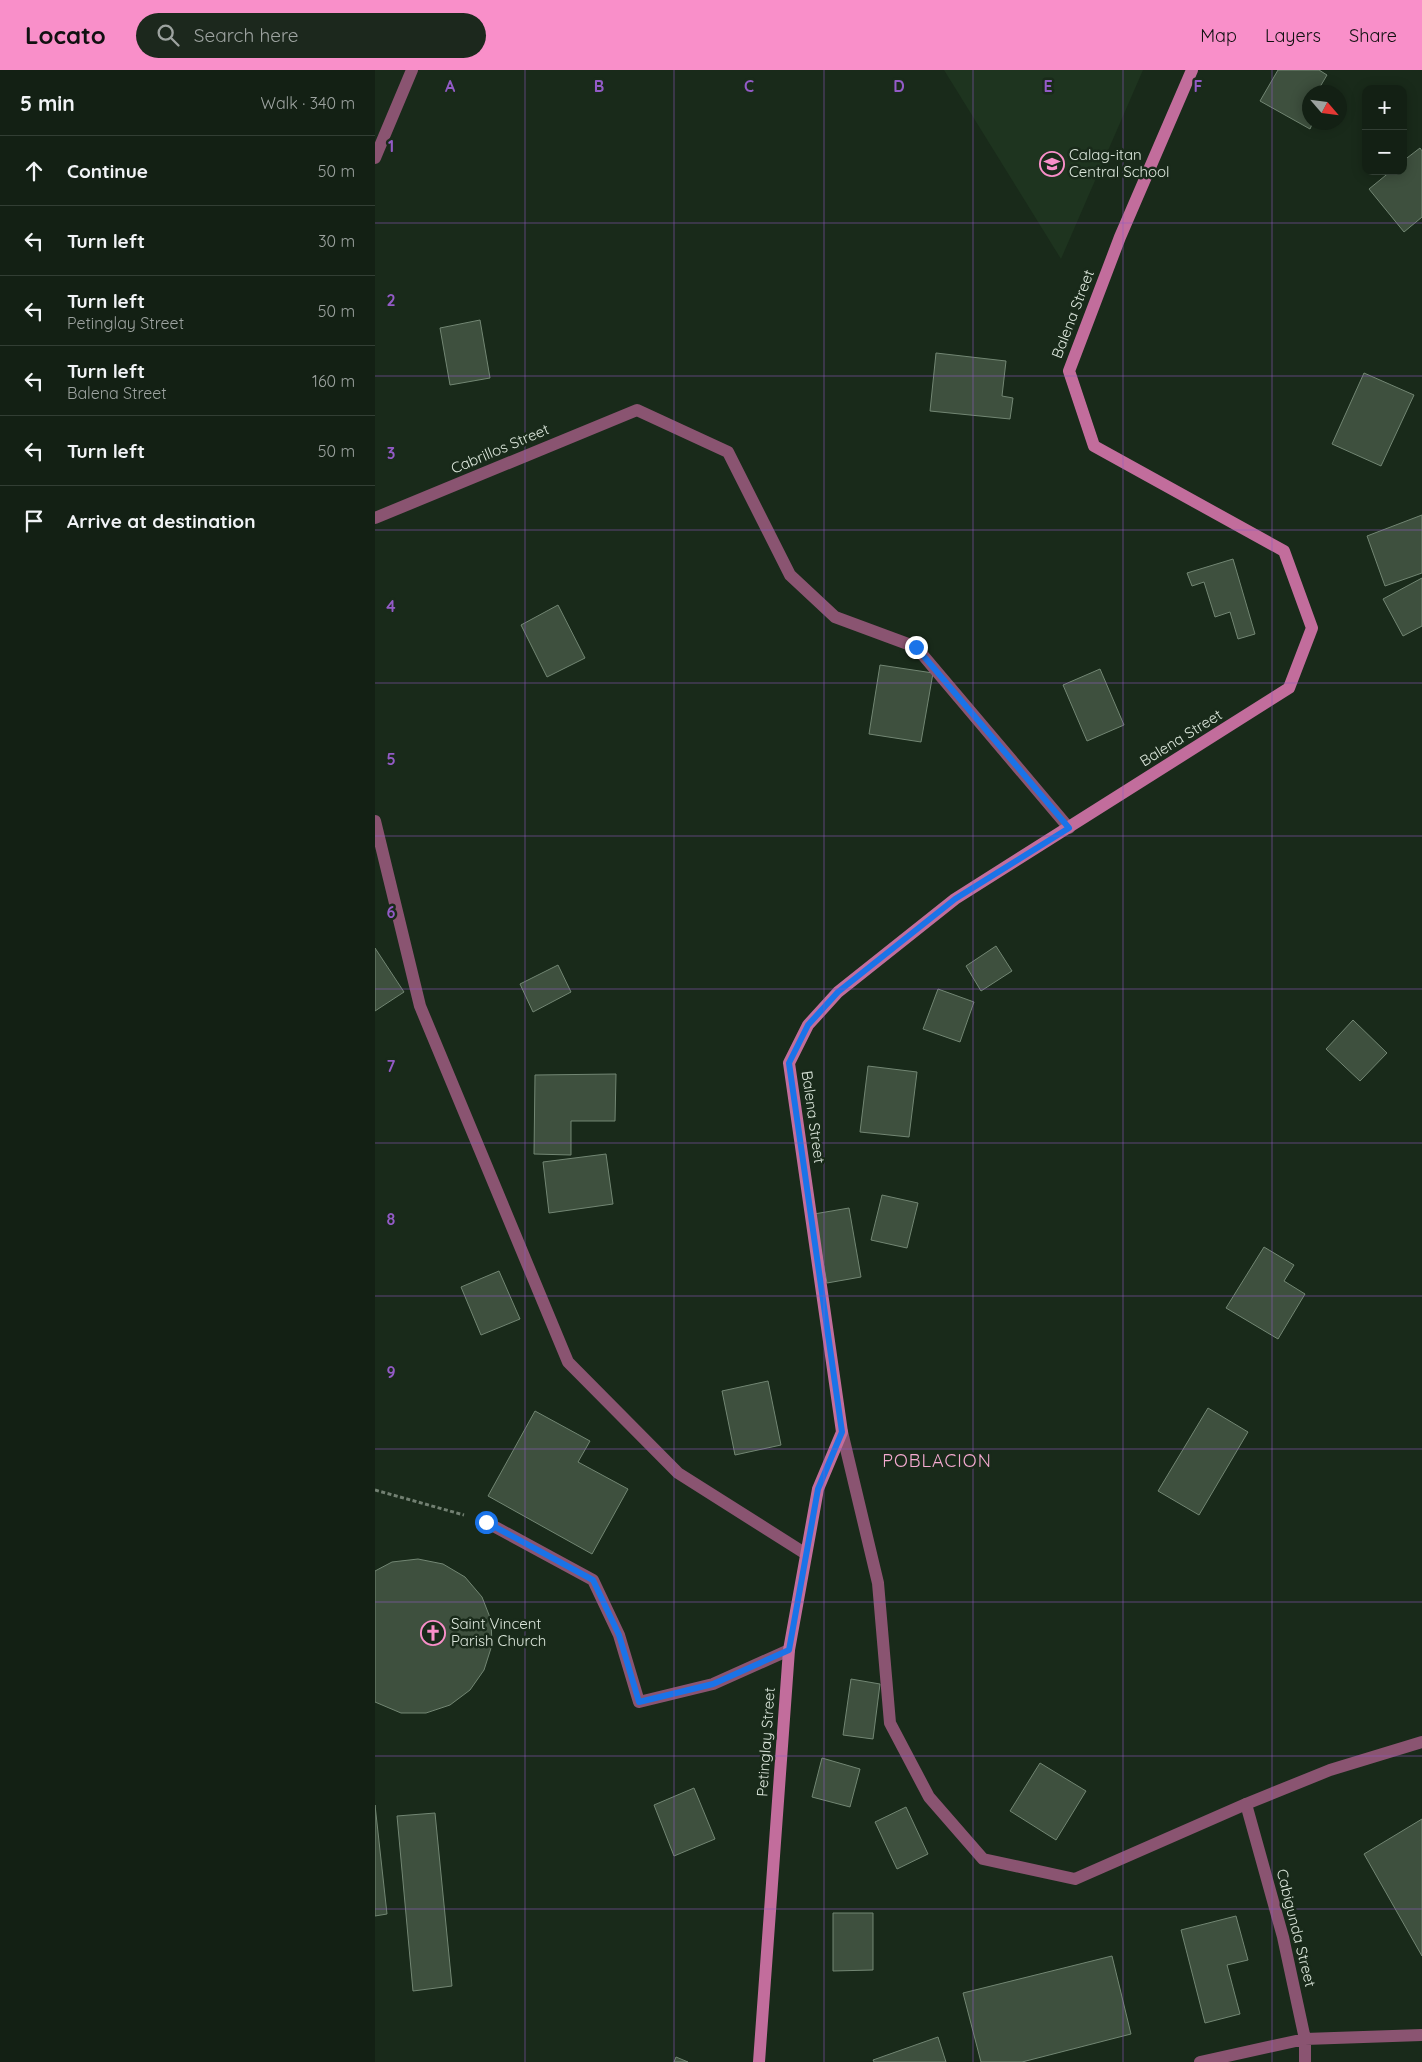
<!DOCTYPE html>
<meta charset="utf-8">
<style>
body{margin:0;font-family:Quicksand,sans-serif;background:#1c281d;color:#f1f3f6}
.controls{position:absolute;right:15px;top:15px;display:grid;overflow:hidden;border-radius:10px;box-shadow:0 2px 12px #0003}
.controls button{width:45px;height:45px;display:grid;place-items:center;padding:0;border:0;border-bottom:1px solid #323e34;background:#132014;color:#f1f3f6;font:25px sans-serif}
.compass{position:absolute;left:927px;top:15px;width:45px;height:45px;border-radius:50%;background:#132014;box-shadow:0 2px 12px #0003;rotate:118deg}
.stop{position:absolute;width:15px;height:15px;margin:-11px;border:4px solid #1a73e8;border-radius:50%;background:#fff}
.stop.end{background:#1a73e8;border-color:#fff;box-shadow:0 1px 5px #0008}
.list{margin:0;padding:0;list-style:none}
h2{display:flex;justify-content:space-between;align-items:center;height:65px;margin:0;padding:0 20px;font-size:21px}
h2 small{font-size:16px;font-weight:400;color:#9da3a0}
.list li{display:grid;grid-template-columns:32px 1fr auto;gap:15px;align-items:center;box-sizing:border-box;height:70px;padding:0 20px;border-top:1px solid #323e34}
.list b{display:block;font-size:19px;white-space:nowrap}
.list p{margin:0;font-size:16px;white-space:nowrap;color:#9da3a0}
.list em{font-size:16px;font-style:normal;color:#9da3a0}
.icon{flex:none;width:28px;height:28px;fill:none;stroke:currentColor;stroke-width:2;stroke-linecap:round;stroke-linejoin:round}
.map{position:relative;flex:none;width:1047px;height:1992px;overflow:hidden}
header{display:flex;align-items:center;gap:30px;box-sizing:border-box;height:70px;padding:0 25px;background:#f98fc9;color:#111}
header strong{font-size:24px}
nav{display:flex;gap:28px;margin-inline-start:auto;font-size:18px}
.search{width:350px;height:45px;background:#1c281d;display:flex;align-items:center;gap:12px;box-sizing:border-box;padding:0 18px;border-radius:28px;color:#9da3a0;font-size:19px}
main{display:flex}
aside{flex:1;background:#132014}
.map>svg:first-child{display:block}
</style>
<header>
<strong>Locato</strong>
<div class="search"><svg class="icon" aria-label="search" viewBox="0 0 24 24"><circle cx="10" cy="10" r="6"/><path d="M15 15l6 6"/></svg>Search here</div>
<nav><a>Map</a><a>Layers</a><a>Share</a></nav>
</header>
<main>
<aside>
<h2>5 min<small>Walk · 340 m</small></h2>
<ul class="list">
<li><svg class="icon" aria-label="ahead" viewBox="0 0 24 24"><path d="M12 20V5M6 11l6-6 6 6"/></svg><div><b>Continue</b></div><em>50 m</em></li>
<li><svg class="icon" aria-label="left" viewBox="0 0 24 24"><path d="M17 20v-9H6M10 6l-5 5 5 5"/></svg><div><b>Turn left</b></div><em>30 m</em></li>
<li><svg class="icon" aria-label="left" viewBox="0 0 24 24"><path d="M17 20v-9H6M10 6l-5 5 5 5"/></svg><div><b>Turn left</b><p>Petinglay Street</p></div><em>50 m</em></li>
<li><svg class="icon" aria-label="left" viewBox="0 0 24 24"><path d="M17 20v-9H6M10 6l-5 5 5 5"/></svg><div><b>Turn left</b><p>Balena Street</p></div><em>160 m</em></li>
<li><svg class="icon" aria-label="left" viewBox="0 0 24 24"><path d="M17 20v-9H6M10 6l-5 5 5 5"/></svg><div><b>Turn left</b></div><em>50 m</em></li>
<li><svg class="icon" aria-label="arrive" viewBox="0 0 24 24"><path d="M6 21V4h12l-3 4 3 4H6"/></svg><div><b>Arrive at destination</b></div></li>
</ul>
</aside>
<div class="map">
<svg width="1047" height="1992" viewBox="0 0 1047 1992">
<rect width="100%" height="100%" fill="#192a1a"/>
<path fill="#1e341f" d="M569,0H768L686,189Z"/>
<path fill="#3e503e" stroke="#728673" d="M903,0H944L952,5L942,22H934V52H938L935,59L885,31Z
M1045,78L1047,81V147L1029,162L994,119L1016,101H1028V91Z
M105,250L115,308L75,315L65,258Z
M561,283L631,291L627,326L638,328L635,349L555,341Z
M989,303L1039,325L1006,396L957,374Z
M1047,445V503L1010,516L992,466Z
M858,489L880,564L863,569L855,542L840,547L829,512L817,516L812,503Z
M1047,508V556L1028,566L1008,529Z
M183,535L210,588L172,607L146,555Z
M505,595L558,603L546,672L494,664Z
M725,599L749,655L712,671L688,615Z
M621,876L637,901L606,921L591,896Z
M0,878L29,922L0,941Z
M183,895L196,922L158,942L145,914Z
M563,919L599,932L585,972L548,959Z
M978,950L1012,983L985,1011L951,979Z
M493,996L542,1002L534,1067L485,1062Z
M241,1004L240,1051H196V1085L159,1084L160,1005Z
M231,1084L238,1134L174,1143L168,1092Z
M507,1125L543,1133L532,1178L496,1170Z
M474,1138L486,1207L452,1213L439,1144Z
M889,1177L919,1195L909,1211L930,1224L903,1269L851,1238Z
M124,1201L145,1249L106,1265L86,1217Z
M393,1311L406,1375L360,1385L347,1321Z
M833,1338L873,1362L824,1445L783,1421Z
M160,1341L215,1371L203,1392L253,1419L217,1484L113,1426Z
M43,1489L68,1494L90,1507L107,1527L116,1550L117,1575L109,1600L95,1620L75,1635L51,1643H26L0,1632V1501L17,1492Z
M476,1609L505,1614L498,1669L468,1665Z
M447,1688L485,1699L475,1737L437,1727Z
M665,1693L711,1721L681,1770L635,1741Z
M319,1718L340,1769L299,1786L279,1735Z
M0,1735L12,1844L0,1846Z
M531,1737L553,1784L522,1799L500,1752Z
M60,1743L77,1916L38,1921L22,1746Z
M1047,1749V1886L989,1784Z
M458,1843H498V1900L458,1901Z
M861,1846L873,1890L852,1895L865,1944L830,1953L806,1860Z
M737,1886L756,1964L647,1992H606L588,1923Z
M563,1967L571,1992H499L498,1990Z
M301,1987L313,1992H299Z"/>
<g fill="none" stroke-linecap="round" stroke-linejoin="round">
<path stroke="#728072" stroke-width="3" stroke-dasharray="4 2.5" stroke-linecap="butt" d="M0,1420L89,1445"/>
<path stroke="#8a5471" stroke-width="12" d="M111,1452L218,1510L244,1565L264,1632L338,1614L414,1580"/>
<path stroke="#8a5471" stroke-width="12" d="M0,88L37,0
M0,448L262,340L353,382L415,505L460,547L541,577L694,758
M0,751L45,936L193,1292L303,1403L431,1484
M871,1734L908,1867L930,1969V1992
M825,1992L930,1969L1047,1965"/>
<path stroke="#8a5471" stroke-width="12" d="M467,1362L503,1513L515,1653L554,1727L608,1789L700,1809L871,1734L955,1700L1047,1672"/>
<path stroke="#c26d9c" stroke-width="12" d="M384,1992L414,1580L443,1419L467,1362L414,993L433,955L463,922L580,829L914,618L937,558L909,481L719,376L694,301L745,167L817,0"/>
</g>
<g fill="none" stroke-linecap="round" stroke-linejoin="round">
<path stroke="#1a73e8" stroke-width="6" d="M111,1452L218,1510L244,1565L264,1632L338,1614L414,1580L443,1419L467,1362L414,993L433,955L463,922L580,829L694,758L541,577"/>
</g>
<path fill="none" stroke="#935bc6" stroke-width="1" stroke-opacity="0.55" d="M150,0V1992M299,0V1992M449,0V1992M598,0V1992M748,0V1992M897,0V1992M0,153H1047M0,306H1047M0,460H1047M0,613H1047M0,766H1047M0,919H1047M0,1073H1047M0,1226H1047M0,1379H1047M0,1532H1047M0,1686H1047M0,1839H1047"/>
<defs>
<symbol id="school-ring" viewBox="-11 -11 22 22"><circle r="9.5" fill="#192a1a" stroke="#f98fc9" stroke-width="1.5"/><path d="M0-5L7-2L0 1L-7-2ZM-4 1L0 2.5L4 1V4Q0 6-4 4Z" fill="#f98fc9"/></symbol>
<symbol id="church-ring" viewBox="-11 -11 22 22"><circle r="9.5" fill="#192a1a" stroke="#f98fc9" stroke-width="1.5"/><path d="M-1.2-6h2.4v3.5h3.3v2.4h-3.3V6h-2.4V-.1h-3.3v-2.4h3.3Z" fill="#f98fc9"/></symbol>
</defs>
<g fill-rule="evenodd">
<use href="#school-ring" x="663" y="80" width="28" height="28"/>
<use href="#church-ring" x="44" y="1549" width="28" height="28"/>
</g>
<g text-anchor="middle" stroke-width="5" stroke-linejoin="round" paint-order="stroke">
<g font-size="15" fill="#dce7dc" stroke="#192a1a" text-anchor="start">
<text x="694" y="90">Calag-itan<tspan x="694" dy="17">Central School</tspan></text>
<text x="76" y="1559">Saint Vincent<tspan x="76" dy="17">Parish Church</tspan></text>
</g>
<g font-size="15" fill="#dce7dc" stroke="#192a1a">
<text transform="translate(698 244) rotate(-69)" y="5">Balena Street</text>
<text transform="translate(125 379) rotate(-23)" y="5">Cabrillos Street</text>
<text transform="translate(806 668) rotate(-32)" y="5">Balena Street</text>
<text transform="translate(438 1047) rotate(82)" y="5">Balena Street</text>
<text transform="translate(391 1672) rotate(-86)" y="5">Petinglay Street</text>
<text transform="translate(921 1858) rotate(76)" y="5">Cabigunda Street</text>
</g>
<g font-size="18" letter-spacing="1" fill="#f6abd2" stroke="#192a1a">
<text x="562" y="1397">POBLACION</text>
</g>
</g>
<g font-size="16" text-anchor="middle" font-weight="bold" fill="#935bc6" stroke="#192a1a" stroke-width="5" stroke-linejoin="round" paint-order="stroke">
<text x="75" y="22">A</text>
<text x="224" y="22">B</text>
<text x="374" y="22">C</text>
<text x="524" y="22">D</text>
<text x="673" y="22">E</text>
<text x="823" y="22">F</text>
<text x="16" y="82">1</text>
<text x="16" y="236">2</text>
<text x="16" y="389">3</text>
<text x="16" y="542">4</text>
<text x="16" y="695">5</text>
<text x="16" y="848">6</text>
<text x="16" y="1002">7</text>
<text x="16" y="1155">8</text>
<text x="16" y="1308">9</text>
</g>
</svg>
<div class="controls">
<button>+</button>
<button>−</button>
</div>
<svg class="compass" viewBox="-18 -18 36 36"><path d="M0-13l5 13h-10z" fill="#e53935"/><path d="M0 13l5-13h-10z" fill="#9da3a0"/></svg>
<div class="stop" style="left:111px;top:1452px"></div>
<div class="stop end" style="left:541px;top:577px"></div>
</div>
</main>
